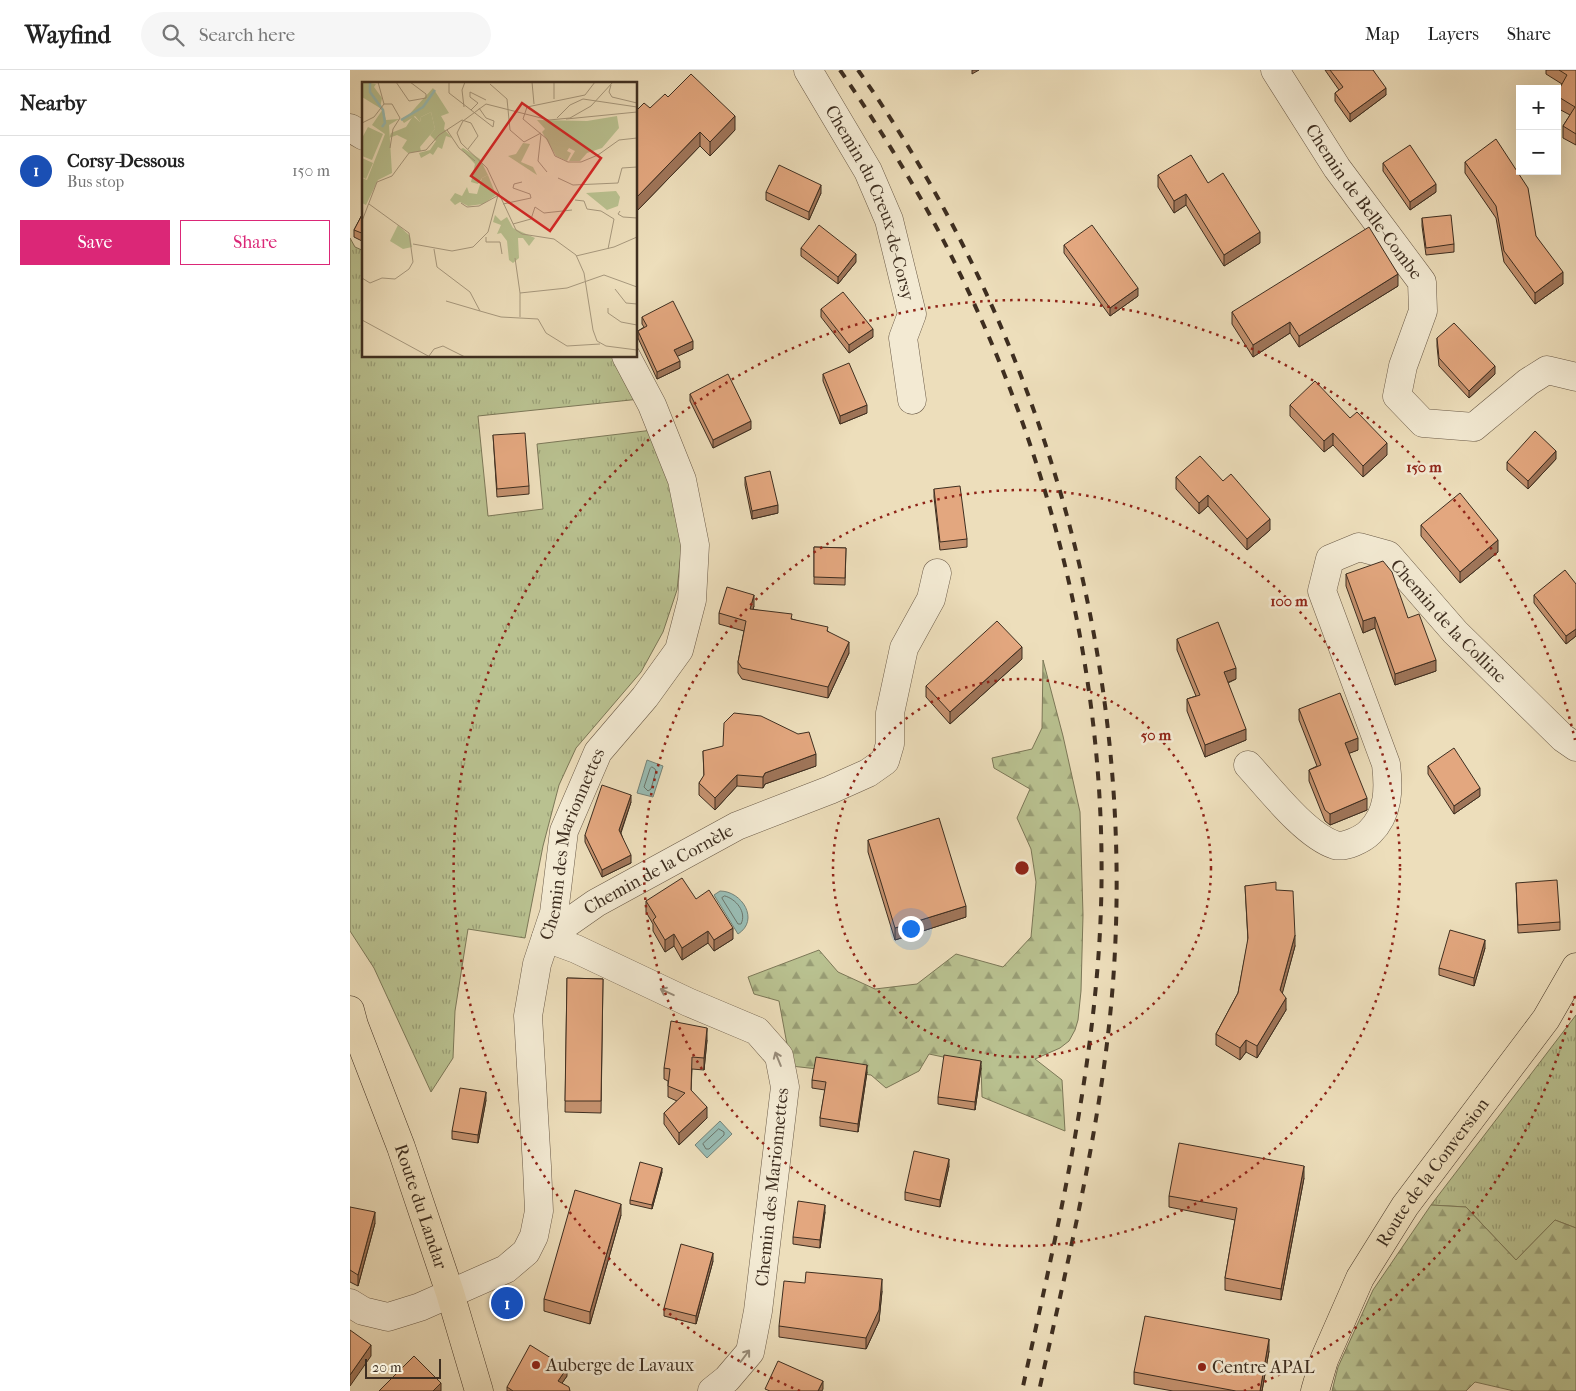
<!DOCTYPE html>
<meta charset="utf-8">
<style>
body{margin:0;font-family:"IM FELL French Canon",serif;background:#f6f6f6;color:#222}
.controls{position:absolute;right:15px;top:15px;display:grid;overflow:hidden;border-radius:0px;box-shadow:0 5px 20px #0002}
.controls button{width:45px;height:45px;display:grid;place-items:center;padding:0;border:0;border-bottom:1px solid #e0e0e0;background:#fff;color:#222;font:25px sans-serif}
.scale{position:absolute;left:15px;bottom:12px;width:76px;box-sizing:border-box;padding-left:5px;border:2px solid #3e2e20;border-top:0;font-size:14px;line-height:18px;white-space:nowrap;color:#3e2e20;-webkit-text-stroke:4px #f3ead3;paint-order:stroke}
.you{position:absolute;left:560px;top:858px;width:18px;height:18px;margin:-12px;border:4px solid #fff;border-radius:50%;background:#1a73e8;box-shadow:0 0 0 8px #1a73e833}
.badge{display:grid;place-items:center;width:32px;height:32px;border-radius:50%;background:#db2777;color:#fff;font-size:16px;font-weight:700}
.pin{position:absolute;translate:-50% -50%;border:2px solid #fff;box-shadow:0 1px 5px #0006}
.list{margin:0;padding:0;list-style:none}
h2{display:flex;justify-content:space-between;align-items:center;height:65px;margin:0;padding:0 20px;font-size:21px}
h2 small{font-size:16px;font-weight:400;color:#767676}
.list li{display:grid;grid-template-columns:32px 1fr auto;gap:15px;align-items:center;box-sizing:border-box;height:70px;padding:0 20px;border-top:1px solid #e0e0e0}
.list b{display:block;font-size:19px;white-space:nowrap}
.list p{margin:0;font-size:16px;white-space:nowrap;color:#767676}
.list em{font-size:16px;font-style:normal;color:#767676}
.actions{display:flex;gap:10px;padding:15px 20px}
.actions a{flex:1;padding:11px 0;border:1px solid #db2777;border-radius:0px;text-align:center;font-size:18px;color:#db2777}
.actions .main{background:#db2777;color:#fff}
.icon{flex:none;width:28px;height:28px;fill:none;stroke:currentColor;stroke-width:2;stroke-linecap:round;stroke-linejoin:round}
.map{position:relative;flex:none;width:1226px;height:1321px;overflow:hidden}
header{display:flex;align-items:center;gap:30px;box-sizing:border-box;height:70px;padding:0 25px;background:#fff;border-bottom:1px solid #e0e0e0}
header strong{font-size:24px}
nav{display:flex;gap:28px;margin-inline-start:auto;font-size:18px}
.search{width:350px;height:45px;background:#f6f6f6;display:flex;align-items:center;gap:12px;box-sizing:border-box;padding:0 18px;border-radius:28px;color:#767676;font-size:19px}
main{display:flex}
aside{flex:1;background:#fff}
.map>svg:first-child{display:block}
</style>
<header>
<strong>Wayfind</strong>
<div class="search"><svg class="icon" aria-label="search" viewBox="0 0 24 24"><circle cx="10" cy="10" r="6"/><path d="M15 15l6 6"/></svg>Search here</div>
<nav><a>Map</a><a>Layers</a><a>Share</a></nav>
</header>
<main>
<aside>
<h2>Nearby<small></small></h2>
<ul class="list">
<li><span class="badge" style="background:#1a4fb4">1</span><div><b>Corsy-Dessous</b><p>Bus stop</p></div><em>150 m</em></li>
</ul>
<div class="actions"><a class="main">Save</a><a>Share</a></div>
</aside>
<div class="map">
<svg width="1226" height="1321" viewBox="0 0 1226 1321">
<defs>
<pattern id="grass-tufts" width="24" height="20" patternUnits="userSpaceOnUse" patternTransform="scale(1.25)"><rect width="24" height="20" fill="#b9c190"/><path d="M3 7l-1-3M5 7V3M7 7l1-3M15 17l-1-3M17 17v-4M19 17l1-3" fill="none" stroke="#989d75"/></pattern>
<pattern id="forest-firs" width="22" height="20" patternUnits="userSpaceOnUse" patternTransform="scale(1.25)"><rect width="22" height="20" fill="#b9c190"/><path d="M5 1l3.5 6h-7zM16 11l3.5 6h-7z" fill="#989d75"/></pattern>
</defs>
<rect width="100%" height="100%" fill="#eddebb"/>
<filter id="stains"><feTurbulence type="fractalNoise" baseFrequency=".004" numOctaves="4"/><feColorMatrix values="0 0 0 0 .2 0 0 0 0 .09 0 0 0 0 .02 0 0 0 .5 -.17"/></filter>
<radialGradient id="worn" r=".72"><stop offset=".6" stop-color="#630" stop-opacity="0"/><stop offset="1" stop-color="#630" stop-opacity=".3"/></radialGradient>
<path fill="url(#grass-tufts)" stroke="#7c7858" d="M0,168L5,177L14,181V286H264L290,329L128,346L138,446L193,439L187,374L303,360L318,399L332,474L327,520L313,562L291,602L226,678L209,715L193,776L175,868L118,859L105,941L103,988L81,1022L24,898L0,861Z
M1226,945V1158L1205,1150L1166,1190L1116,1137L1081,1135Z"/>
<path fill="url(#forest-firs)" stroke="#7c7858" d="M693,590L713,666L730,742L733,845L731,921L728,950L725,960L719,971L710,978L685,989L712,1010L715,1061L632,1027L631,995L579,984L569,1001L536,1018L521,1005L441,996L429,931L404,924L398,907L469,880L488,902L525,919L567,914L606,884L653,897L681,867L686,812L681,779L667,748L680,719L644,698L642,688L682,679L692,658Z
M1081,1135L1116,1137L1166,1190L1205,1150L1226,1158V1321H1164L1125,1312L1116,1321H982L988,1297L1023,1220Z"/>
<path fill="#99bcb3" stroke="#758378" d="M297,690L313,696L303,727L287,723Z
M370,821C392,821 410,850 388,864L364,825Z
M370,1051L382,1064L357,1088L345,1075Z"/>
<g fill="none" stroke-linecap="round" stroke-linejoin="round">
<path stroke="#6c756a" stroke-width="1" d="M302,697L305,699L306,701L301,719L298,721L294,717L300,699Z
M375,826C386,829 397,842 391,854H388L373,830L372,828Z
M369,1059L374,1062V1065L359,1079H356L353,1074Z"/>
<defs>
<g id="minor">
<path id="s1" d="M458,0L518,101L539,150L562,244L553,268L562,330"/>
<path id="s2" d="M925,0L987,98L1072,212L1073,241L1053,296L1047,326L1073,353L1124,357L1178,312L1197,300L1226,307"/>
<path d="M0,58L14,66"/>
<path id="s3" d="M898,695C920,719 955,765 985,775C995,778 1013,769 1020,762C1039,743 1039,719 1036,694L972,521L980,489L1009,477L1038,485L1105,562L1213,668L1226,677"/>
<path d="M196,868L226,879L338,932L407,961L429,986L435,1017L408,1241L400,1282L377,1309L362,1321"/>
<path id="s4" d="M196,868L246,833L387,756L480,720L518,703L535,691L540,674V643L554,578L581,529L587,503"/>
<path id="s5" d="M0,1233L13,1241L38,1247L70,1237L156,1199L176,1182L184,1166L189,1141L187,1096L178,946L187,894L204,843L214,761L248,682L295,627L329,580L342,530L345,475L332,410L302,335L276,286"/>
</g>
<g id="major">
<path id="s6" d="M0,940L4,955L51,1077L100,1223L129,1321"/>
<path id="s7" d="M965,1321L974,1290L1010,1208L1055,1136L1196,949L1226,897"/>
</g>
</defs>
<use href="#minor" stroke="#6a5a47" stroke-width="29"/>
<use href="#major" stroke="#3e2e20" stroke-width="29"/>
<use href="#minor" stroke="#f3ead3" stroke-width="28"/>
<use href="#major" stroke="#eddebb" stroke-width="28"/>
<path stroke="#3e2e20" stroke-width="4" stroke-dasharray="9 9" stroke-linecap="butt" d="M490,0C536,67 578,136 613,210C716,424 768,666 747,904C735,1045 702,1183 672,1321
M508,0C690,259 784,581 764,898C755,1041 720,1181 689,1321"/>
</g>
<path fill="#c3906d" stroke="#3e2e20" d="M975,0H1023L1036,25L1000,52L985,31V23L989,20Z
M1196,0H1226V75L1213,68V56L1220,45L1207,38V23L1212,14L1196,4Z
M318,27L385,60L360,86L350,76L286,142V41L300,38Z
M1115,92L1186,166L1213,214L1185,234L1154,192L1146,148L1115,103Z
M1033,93L1086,122L1060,140L1033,101Z
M808,105L910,173L874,196L836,135L824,143L808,117Z
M416,122L471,123L459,150L416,130Z
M14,141V172L4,167V160Z
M1072,148L1104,174V182L1076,185L1072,156Z
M714,175L788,226L760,246L714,183Z
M451,178L506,192L488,214L451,186Z
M1048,216L949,277L940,263L903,287L882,254V242Z
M471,239L523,267L499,283L471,247Z
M292,247L343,279L327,286L330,298L307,309L288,268V261L294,257L292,254Z
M1087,268L1145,304L1119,328L1089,296L1087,276Z
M473,304L517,343L490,354L473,311Z
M340,324L401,359L363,378L340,331Z
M940,335L1037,385L1013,407L983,375L974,382L940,346Z
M143,365L179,416V424L147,427Z
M1206,389L1178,419L1157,400V392Z
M395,407L428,443L402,449L395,415Z
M826,407L873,411L920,460L897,480L858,436L849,444L826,419Z
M584,419L617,469V477L590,480L584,427Z
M1071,455L1148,482L1110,513L1071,466Z
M464,477L496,478L495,515L464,514Z
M996,504L1058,548L1086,601L1045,615L1025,558L1013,563L996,516Z
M1226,514V566L1216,574L1184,533V525Z
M404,536L403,539L442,549L478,561L499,583L478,628L392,609L388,603V592L394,561L369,554V543Z
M827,569L886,609L878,613L896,670L855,687L837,641V629L846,626L827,580Z
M672,589L600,654L576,627V616Z
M949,639L1008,680L999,683L1017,740L980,755L975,751L959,711V700L967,696L949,650Z
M353,681L466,696L415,714L413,718L387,716L365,740L349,725V713L354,706Z
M1078,696L1130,726L1104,744L1078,704Z
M281,732L271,763L281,793L252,807L235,772V765Z
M518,770L616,847L545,870L518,782Z
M1166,813L1210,852V860L1168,863Z
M895,816L926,820L945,876L932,923L936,940L907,988L896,982L890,990L866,975V964L888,923L898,871Z
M346,829L383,869L364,881L358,873L332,890L324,876L315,882L303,861V854L296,842V831Z
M1135,878L1124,916L1089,905V898Z
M217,908L253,909L251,1043L215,1042Z
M357,970L354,1000L342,999L341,1021L357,1048L329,1075L314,1054V1043L327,1031L318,1027V1011L314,1009V998Z
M631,998L625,1040L588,1034V1027Z
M517,1002L508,1062L470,1056V1048L475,1020L462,1018V1010Z
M136,1030L128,1073L102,1069V1061Z
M599,1096L590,1137L555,1130V1122Z
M312,1102L302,1139L280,1134V1130Z
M954,1108L931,1230L875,1220V1208L885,1150L819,1137V1126Z
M0,1137L25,1153L8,1216L0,1212Z
M475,1142L470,1178L443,1174V1167Z
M271,1145L240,1254L194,1241V1229Z
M363,1191L346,1254L314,1246V1238Z
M532,1221L529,1251L516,1279L429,1267V1256Z
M919,1281L912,1321H823L784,1314V1302Z
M217,1306L212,1313L220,1321H157V1317Z"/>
<path fill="#9f7559" stroke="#3e2e20" d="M622,0H629L622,4Z
M1036,18V25L1000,52V44Z
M385,46V60L360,86V72Z
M350,62V76L286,142V128Z
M1086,114V122L1060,140V132Z
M471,115V123L459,150V142Z
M836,124V135L824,143V131Z
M910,162V173L874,196V185Z
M506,184V192L488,214V207Z
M1213,202V214L1185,234V223Z
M1048,204V216L949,277V266Z
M788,218V226L760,246V238Z
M940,252V263L903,287V275Z
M523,259V267L499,283V275Z
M343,271V279L324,288V280Z
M330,291V298L307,309V302Z
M1145,296V304L1119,328V321Z
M517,335V343L490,354V346Z
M401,351V359L363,378V370Z
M983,363V375L974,382V371Z
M1037,373V385L1013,407V396Z
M1206,381V389L1178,419V411Z
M858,425V436L849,444V433Z
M428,435V443L402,449V441Z
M920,449V460L897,480V469Z
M1148,470V482L1110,513V502Z
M404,525V536L400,549V539Z
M1025,547V558L1013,563V551Z
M1226,559V566L1216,574V566Z
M499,572V583L478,628V617Z
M672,577V589L600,654V642Z
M1086,590V601L1045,615V604Z
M886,598V609L874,614V602Z
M896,659V670L855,687V675Z
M1008,668V680L995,685V673Z
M466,684V696L415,714L413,718V707L415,703Z
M387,705V716L365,740V728Z
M1130,718V726L1104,744V736Z
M281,725V732L269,767V760Z
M1017,728V740L980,755V744Z
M281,785V793L252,807V800Z
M616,836V847L545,870V858Z
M383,858V869L364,881V870Z
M358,861V873L332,890V878Z
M324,864V876L315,882V870Z
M945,865V876L930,932V920Z
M1135,870V878L1124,916V908Z
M936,928V940L907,988V976Z
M357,958V970L354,1000V988Z
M896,970V982L890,990V978Z
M631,991V998L625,1040V1032Z
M517,995V1002L508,1062V1054Z
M136,1022V1030L128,1073V1065Z
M357,1037V1048L329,1075V1063Z
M599,1089V1096L590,1137V1130Z
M954,1096V1108L931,1230V1219Z
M312,1098V1102L302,1139V1135Z
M271,1134V1145L240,1254V1242Z
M475,1135V1142L470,1178V1170Z
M25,1142V1153L8,1216V1205Z
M363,1183V1191L346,1254V1246Z
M532,1209V1221L529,1251L516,1279V1268Z
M919,1269V1281L912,1321H910Z
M21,1275V1286L0,1316V1305Z
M217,1298V1306L208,1319V1311Z
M473,1311V1319L472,1321H468Z
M91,1313V1321H83Z"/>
<path fill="#e3a77f" stroke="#3e2e20" d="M980,0H1023L1036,18L1000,44L985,23L993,17Z
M1209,0H1226V64L1213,56L1225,37L1207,26V23L1217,5Z
M341,4L385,46L360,72L350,62L286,128V41L294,33L300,38L315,24L318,27Z
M1146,69L1178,118L1186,166L1213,202L1185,223L1154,181L1146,136L1115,92Z
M1060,75L1086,114L1060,132L1033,93Z
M841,85L858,113L873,103L910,162L874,185L836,124L824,131L808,105Z
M429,95L471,115L459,142L416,122Z
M14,141V164L4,160Z
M1101,145L1104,174L1076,178L1072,148Z
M469,155L506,184L488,207L451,178Z
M742,155L788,218L760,238L714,175Z
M1019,157L1048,204L949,266L940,252L903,275L882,242Z
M493,222L523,259L499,275L471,239Z
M323,231L343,271L324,280L330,291L307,302L288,261L297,256L292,247Z
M1104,253L1145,296L1119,321L1089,288L1087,268Z
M499,293L517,335L490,346L473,304Z
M378,304L401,351L363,370L340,324Z
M965,311L1000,348L1007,342L1037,373L1013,396L983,363L974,371L940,335Z
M1185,361L1206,381L1178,411L1157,392Z
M175,363L179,416L147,419L143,365Z
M850,386L873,411L881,404L920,449L897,469L858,425L849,433L826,407Z
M420,401L428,435L402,441L395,407Z
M610,416L617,469L590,472L584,419Z
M1110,423L1148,470L1110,502L1071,455Z
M464,477L496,478L495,508L464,507Z
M1033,491L1042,502L1058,548L1069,544L1086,590L1045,604L1025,547L1013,551L996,504Z
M1215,500L1226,514V559L1216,566L1184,525Z
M377,517L404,525L400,539L442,544L441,549L478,557L477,561L499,572L478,617L392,598L388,592L396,551L369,543Z
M647,551L672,577L600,642L576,616Z
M868,552L886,598L874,602L896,659L855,675L837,629L850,625L827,569Z
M990,623L1008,668L995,673L1017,728L980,744L975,740L959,700L971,695L949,639Z
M384,643L411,646L448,664L459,662L466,684L415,703L413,707L387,705L365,728L349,713L354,705L353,681L373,676L374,653Z
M1104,678L1130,718L1104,736L1078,696Z
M252,715L281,725L269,760L281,785L252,800L235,765Z
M589,748L616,836L545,858L518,770Z
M332,808L346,829L359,820L383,858L364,870L358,861L332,878L324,864L315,870L303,850L306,847L296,831Z
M1207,810L1210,852L1168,855L1166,813Z
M926,812V820L943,821L945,865L930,920L936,928L907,976L896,970L890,978L866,964L888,923L898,868L895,816Z
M1100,860L1135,870L1124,908L1089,898Z
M217,908L253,909L251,1031H215Z
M321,951L357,958L354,988L342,987L341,1020L357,1037L329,1063L314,1043L335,1023L318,1016L320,999L314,998Z
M594,985L631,991L625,1032L588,1027Z
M466,987L517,995L508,1054L470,1048L476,1012L462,1010Z
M110,1018L136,1022L128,1065L102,1061Z
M829,1073L954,1096L931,1219L875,1208L887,1138L819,1126Z
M564,1081L599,1089L590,1130L555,1122Z
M290,1092L312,1098L302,1135L280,1130Z
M225,1120L271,1134L240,1242L194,1229Z
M448,1131L475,1135L470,1170L443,1167Z
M0,1137L25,1142L8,1205L0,1200Z
M331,1174L363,1183L346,1246L314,1238Z
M456,1202L532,1209L529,1240L516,1268L429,1256L434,1211L455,1213Z
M795,1246L919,1269L910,1321H886L784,1302Z
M0,1260L21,1275L0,1305Z
M180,1275L217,1298L208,1311L219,1317L220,1321H163L157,1317Z
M64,1286L91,1313L83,1321H29Z
M428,1291L473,1311L468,1321H420L415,1319Z"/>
<defs><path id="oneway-shaft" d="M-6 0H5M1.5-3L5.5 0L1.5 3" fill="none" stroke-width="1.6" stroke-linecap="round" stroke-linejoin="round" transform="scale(1.25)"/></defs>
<g stroke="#988c7a">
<use href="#oneway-shaft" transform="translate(317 922) rotate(-155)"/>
<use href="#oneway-shaft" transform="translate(428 989) rotate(-112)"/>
<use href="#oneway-shaft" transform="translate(395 1286) rotate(-53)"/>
</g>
<g fill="none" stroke="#8f2418" stroke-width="2.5" stroke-dasharray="2.5 5">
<circle cx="672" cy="798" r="189"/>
<circle cx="672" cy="798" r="378"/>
<path d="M1225 926A568 568 0 0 1 894 1321M450 1321A568 568 0 1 1 1225 670"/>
</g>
<g fill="#8f2418" stroke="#f3ead3" stroke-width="2">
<circle cx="186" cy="1295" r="5"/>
<circle cx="852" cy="1297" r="5"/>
</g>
<g text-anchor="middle" stroke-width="5" stroke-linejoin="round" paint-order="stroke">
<g font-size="18" fill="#3e2e20" stroke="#f3ead3">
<text dy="6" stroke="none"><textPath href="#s2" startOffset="159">Chemin de Belle-Combe</textPath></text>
<text dy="6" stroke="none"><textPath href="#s1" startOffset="148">Chemin du Creux-de-Corsy</textPath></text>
<text dy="6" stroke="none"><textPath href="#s3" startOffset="599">Chemin de la Colline</textPath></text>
<text dy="6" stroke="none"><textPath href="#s5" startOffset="612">Chemin des Marionnettes</textPath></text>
<text dy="6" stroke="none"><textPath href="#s4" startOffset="132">Chemin de la Cornèle</textPath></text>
<text dy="6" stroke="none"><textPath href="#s7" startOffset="250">Route de la Conversion</textPath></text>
<text transform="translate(422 1117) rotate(-84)" y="6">Chemin des Marionnettes</text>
<text dy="6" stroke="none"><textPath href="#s6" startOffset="209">Route du Landar</textPath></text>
</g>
<g font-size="18" fill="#3e2e20" stroke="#f3ead3" text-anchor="start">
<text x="196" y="1301">Auberge de Lavaux</text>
<text x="862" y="1303">Centre APAL</text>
</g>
</g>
<g transform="translate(12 12)">
<rect width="275" height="275" fill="#eddebb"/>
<path d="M69,30L73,47L58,65L59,69L46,71L40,66L45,58L35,53L27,56L29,51L44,45L51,34L58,40L59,35ZM255,34L257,46L240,66L225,71L218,79H207L213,69L207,66L205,69L209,71L205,79L194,74L180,50L183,47L175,38L225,39ZM126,93L134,113L121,122L106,124L98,120L93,123L88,118L93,111L100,114L105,105L107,111L115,112L120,96Z" fill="#b9c190"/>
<path d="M0,0L14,2L12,5L20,16L18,26L0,15ZM71,6L87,31L79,34L83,41L82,47L90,56L84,54L80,67L76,65L71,73L68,71L59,76L57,71L68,68L74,59L68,53L73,47L69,30L59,35L58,40L53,34L42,41L39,37L44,36ZM21,27L24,38L37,37L27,43L30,91L16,98L4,123L0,121V96L5,98L23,52L10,43ZM161,61L168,62L159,80L171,85L175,93L146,74L154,72ZM101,66L118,77L126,93L120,96L116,102L109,100L113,82L99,67ZM254,109L258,115L256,124L245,128L224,111ZM133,133L139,139L145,135L151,146L173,156L167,164L161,156H156L157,176L151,181L147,178L145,159L139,151L135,152L139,143L131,140ZM36,143L48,154L50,165L41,167L28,159Z" fill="#b9c190"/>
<path d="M6,45L21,52L10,78L0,74V56ZM0,76L11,81L4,97L0,95Z" fill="#b9c190"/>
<path fill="none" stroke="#99bcb3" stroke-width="2.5" d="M8,0V10L21,28L23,41L20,45M39,38L61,25L73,8"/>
<path fill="none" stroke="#a7987d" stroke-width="1" d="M34,0L47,19L64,16V12L48,0M87,0V11L131,45L132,39L124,36L117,26M170,0L172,22M192,0V17M233,0L223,13L165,25L161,37L185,57L193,74L206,80H219L236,73L257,58L275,56M251,0L229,24L208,36L187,38L124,22L101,39L95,51L99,61L125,86L154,148L160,152L192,157L214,173L222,191L231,248L235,259L244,264L275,268M128,2L145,17L148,48L162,60L179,51M249,3L247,10L250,15L275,21M22,22H30L38,36L31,47L28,66M102,25L100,8L103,0M109,28L116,21L108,15V10L124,18M195,36L208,23L221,17L275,25M204,37L275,30M0,41L12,35L22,22L16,0M85,48L97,66L113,79M179,52L176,79L185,90M196,96L211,103L256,101L260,86L275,85M213,118L222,119L225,127L239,129L252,137L246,167M99,121L105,125L117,124L135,114M141,122L169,116L168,112L151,106L152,102L160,100M258,129L256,132L261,135L275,136M0,139L15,100L30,94L47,71L64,68L77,53L100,38L109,41L116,54L106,67M151,142L169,137L173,125L182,131L210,128M124,155V160H138L140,172M51,162L90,169L111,165L126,150L136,113M72,167L75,185L108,210L118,229L139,235L176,237L184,251L205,264L238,262M214,174L252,165L275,155M153,176L158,211M0,196L8,201L20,196L33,197L47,187L51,180L47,151L7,122M253,207L264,221L275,222M84,219L118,229M246,226V231L259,240L275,243M158,235V211L205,206L242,193L275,205M0,238L68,275M67,274L72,267L81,264L103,275"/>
<path fill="#d62828" fill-opacity="0.15" stroke="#d62828" stroke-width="2.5" d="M160,21L239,76L188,149L109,94Z"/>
<rect width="275" height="275" fill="none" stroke="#3e2e20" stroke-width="2.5"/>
</g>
<circle cx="672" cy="798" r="8" fill="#8f2418" stroke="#f3ead3" stroke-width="2.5"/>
<g font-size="15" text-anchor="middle" font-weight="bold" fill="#8f2418" stroke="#f3ead3" stroke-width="5" stroke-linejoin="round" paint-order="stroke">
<text x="1074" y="402">150 m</text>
<text x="939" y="536">100 m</text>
<text x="806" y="670">50 m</text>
</g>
<rect width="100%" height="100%" filter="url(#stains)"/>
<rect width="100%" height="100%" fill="url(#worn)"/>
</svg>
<div class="controls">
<button>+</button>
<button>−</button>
</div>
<div class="scale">20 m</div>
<div class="you"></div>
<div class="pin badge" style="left:157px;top:1233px;background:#1a4fb4">1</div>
</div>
</main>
